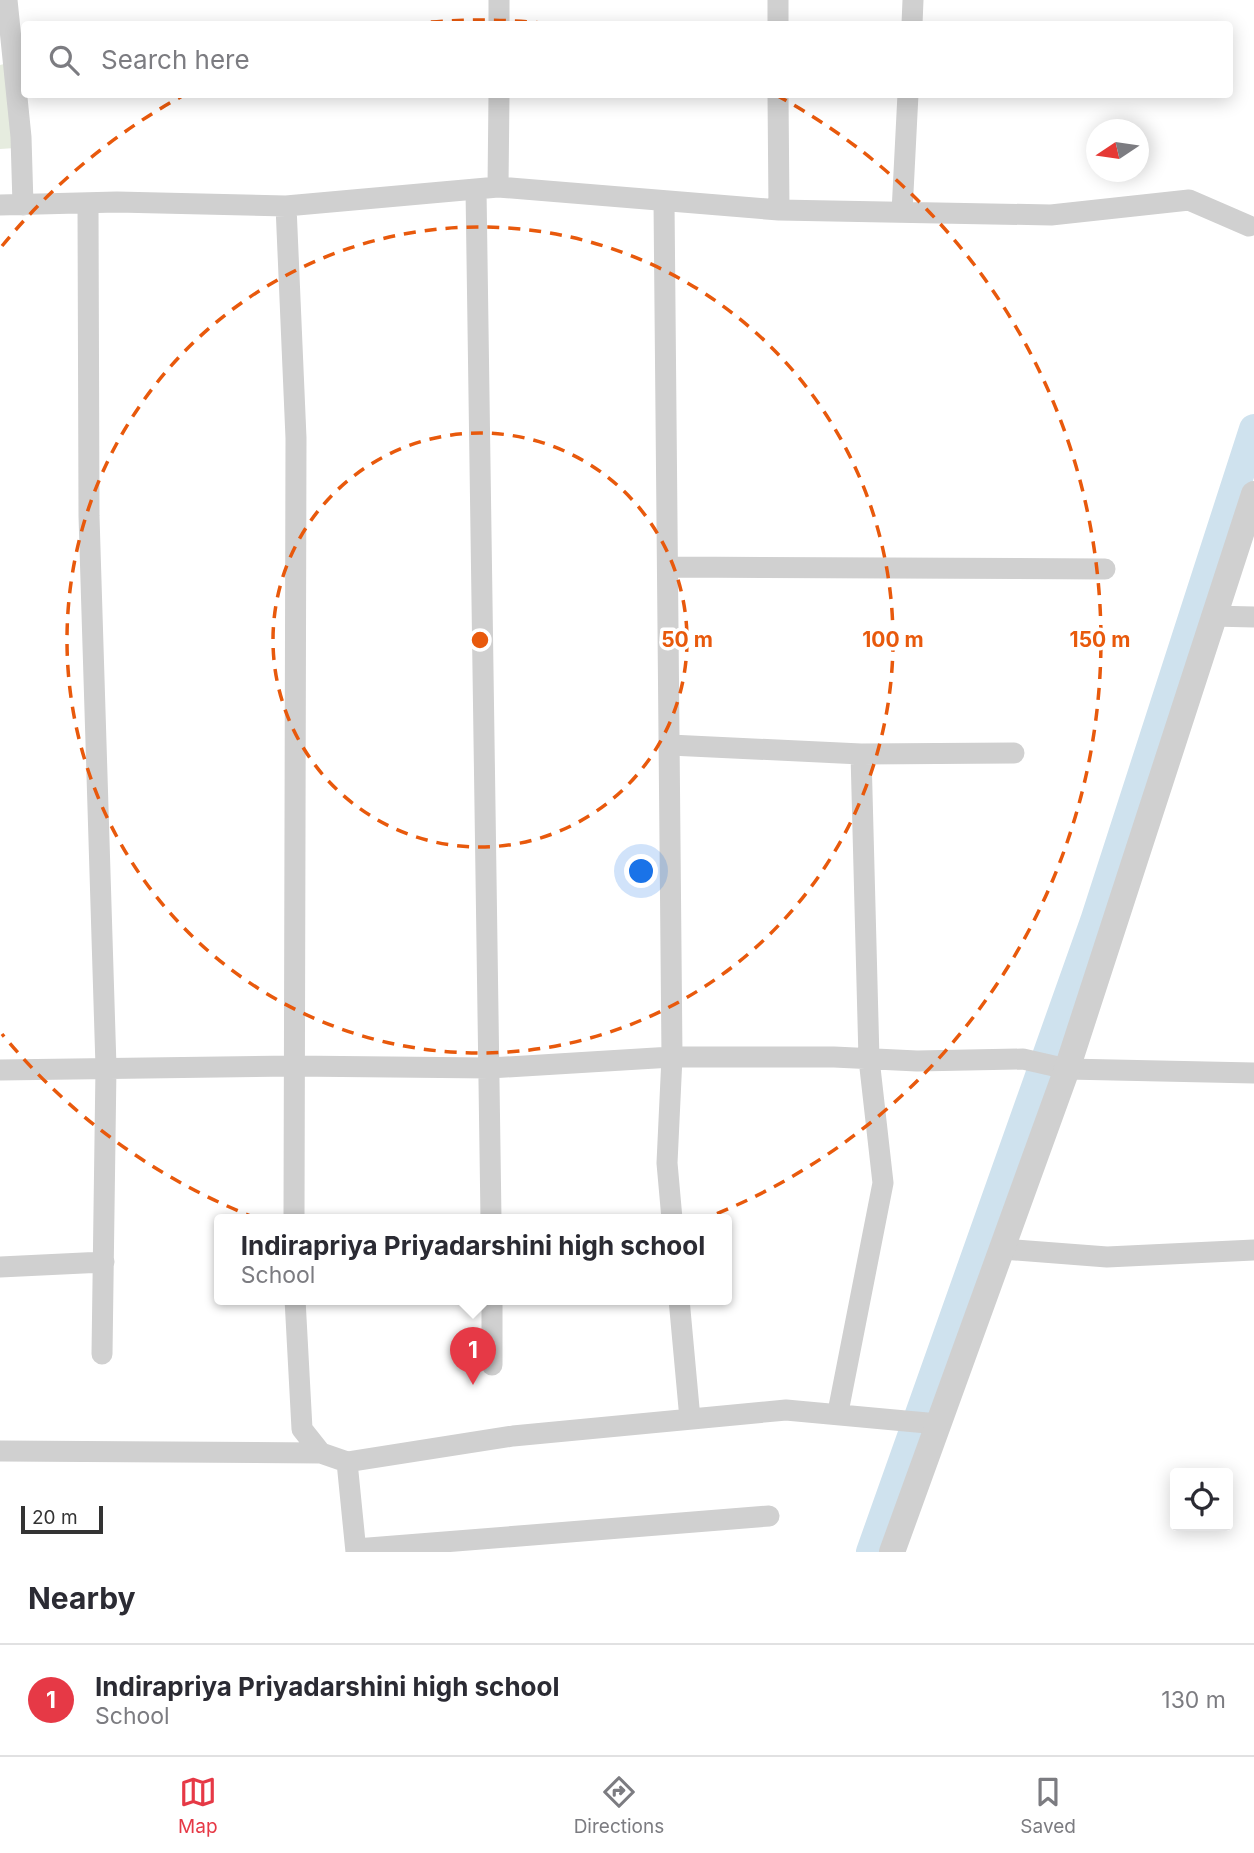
<!DOCTYPE html>
<style>
body{margin:0;font-family:Inter,sans-serif;background:#f7f7f7;color:#2b2b33}
.controls{position:absolute;right:21px;bottom:21px;display:grid;overflow:hidden;border-radius:7px;box-shadow:0 4px 18px #0003}
.controls button{width:63px;height:63px;display:grid;place-items:center;padding:0;border:0;border-bottom:2px solid #e1e1e2;background:#fff;color:#2b2b33;font:35px sans-serif}
.compass{position:absolute;left:1086px;top:119px;width:63px;height:63px;border-radius:50%;background:#fff;box-shadow:0 4px 18px #0003;rotate:257deg}
.scale{position:absolute;left:21px;bottom:18px;width:82px;box-sizing:border-box;padding-left:7px;border:4px solid #333;border-top:0;font-size:19px;line-height:24px;white-space:nowrap;color:#333;-webkit-text-stroke:5px #fff;paint-order:stroke}
.you{position:absolute;left:642px;top:872px;width:24px;height:24px;margin:-18px;border:5px solid #fff;border-radius:50%;background:#1a73e8;box-shadow:0 0 0 10px #1a73e833}
.badge{display:grid;place-items:center;width:46px;height:46px;border-radius:50%;background:#e63946;color:#fff;font-size:23px;font-weight:700}
.pin{position:absolute;translate:-50% -58px;filter:drop-shadow(0 2px 4px #0008)}
.pin::after{content:'';position:absolute;top:37px;width:24px;height:21px;background:inherit;clip-path:polygon(0 0,100% 0,50% 100%)}
.popup{position:absolute;left:214px;top:1214px;width:518px;height:91px;box-sizing:border-box;display:grid;place-content:center;border-radius:7px;background:#fff;filter:drop-shadow(0 2px 5px #0005);font-size:23px;white-space:nowrap;color:#7c7c81}
.popup b{font-size:26px;color:#2b2b33}
.popup::after{content:'';position:absolute;left:50%;top:100%;margin-left:-14px;border:14px solid transparent;border-top-color:#fff}
.list{margin:0;padding:0;list-style:none}
h2{display:flex;justify-content:space-between;align-items:center;height:91px;margin:0;padding:0 28px;font-size:30px}
h2 small{font-size:23px;font-weight:400;color:#7c7c81}
.list li{display:grid;grid-template-columns:46px 1fr auto;gap:21px;align-items:center;box-sizing:border-box;height:112px;padding:0 28px;border-top:2px solid #e1e1e2}
.list b{display:block;font-size:26px;white-space:nowrap}
.list p{margin:0;font-size:23px;white-space:nowrap;color:#7c7c81}
.list em{font-size:23px;font-style:normal;color:#7c7c81}
.icon{flex:none;width:38px;height:38px;fill:none;stroke:currentColor;stroke-width:2;stroke-linecap:round;stroke-linejoin:round}
.map{position:relative;flex:none;width:1254px;height:1552px;overflow:hidden}
.search{position:absolute;background:#fff;box-shadow:0 4px 18px #0003;left:21px;right:21px;top:21px;height:77px;display:flex;align-items:center;gap:18px;box-sizing:border-box;padding:0 24px;border-radius:7px;color:#7c7c81;font-size:26px}
.sheet{height:203px;background:#fff}
nav{display:flex;justify-content:space-around;align-items:center;box-sizing:border-box;height:98px;border-top:2px solid #e1e1e2;background:#fff;font-size:19px;color:#7c7c81}
nav a{display:grid;justify-items:center;gap:4px}
nav .on{color:#e63946}
.map>svg:first-child{display:block}
</style>
<div class="map">
<svg width="1254" height="1552" viewBox="0 0 1254 1552">
<rect width="100%" height="100%" fill="#fff"/>
<path fill="#e6ecdf" d="M4,64L15,148L0,149V65Z"/>
<g fill="none" stroke-linecap="round" stroke-linejoin="round">
<path stroke="#cfe2ee" stroke-width="30" d="M871,1552L1095,921L1254,429"/>
<path stroke="#d0d0d0" stroke-width="21" d="M7,0L21,137L23,205
M778,0V24
M499,24V0
M912,24L913,0
M778,94L779,210
M498,187L499,94
M476,189L491,1219
M664,201L672,1057L667,1163L672,1219
M88,203L89,516L106,1067L102,1354
M0,205L117,202L286,206L498,187L779,210L1051,215L1189,200L1249,226
M286,206L296,438L294,1219
M902,212L908,94
M668,567L1105,569
M1212,616L1254,617
M670,745L861,754L1014,753
M0,1070L292,1066L490,1068L672,1057H834L917,1061L1023,1059L1067,1069L1254,1073
M1002,1249L1107,1257L1254,1250
M0,1267L104,1262
M295,1299L302,1429L321,1453L347,1462L356,1552
M492,1299V1365
M679,1299L690,1419
M838,1412L883,1183L869,1059L861,754
M0,1451L321,1453
M347,1462L513,1436L786,1410L938,1424
M356,1549L769,1516"/>
<path stroke="#d0d0d0" stroke-width="26" d="M892,1552L1067,1069L1254,494"/>
</g>
<g fill="none" stroke="#e8590c" stroke-width="3.5" stroke-dasharray="12 9">
<circle cx="480" cy="640" r="207"/>
<circle cx="480" cy="640" r="413"/>
<path d="M2 246A620 620 0 0 1 184 95M410 24A620 620 0 0 1 550 24M776 95A620 620 0 1 1 2 1034"/>
</g>
<circle cx="480" cy="640" r="10" fill="#e8590c" stroke="#fff" stroke-width="3.5"/>
<g font-size="21" text-anchor="middle" font-weight="bold" fill="#e8590c" stroke="#fff" stroke-width="7" stroke-linejoin="round" paint-order="stroke">
<text x="687" y="647">50 m</text>
<text x="893" y="647">100 m</text>
<text x="1100" y="647">150 m</text>
</g>
</svg>
<div class="controls">
<button><svg class="icon" aria-label="locate" viewBox="0 0 24 24"><circle cx="12" cy="12" r="6"/><path d="M12 2v4M12 18v4M2 12h4M18 12h4"/></svg></button>
</div>
<svg class="compass" viewBox="-18 -18 36 36"><path d="M0-13l5 13h-10z" fill="#e53935"/><path d="M0 13l5-13h-10z" fill="#7c7c81"/></svg>
<div class="scale">20 m</div>
<div class="you"></div>
<div class="pin badge" style="left:473px;top:1385px">1</div>
<div class="popup"><b>Indirapriya Priyadarshini high school</b>School</div>
<div class="search"><svg class="icon" aria-label="search" viewBox="0 0 24 24"><circle cx="10" cy="10" r="6"/><path d="M15 15l6 6"/></svg>Search here</div>
</div>
<section class="sheet">
<h2>Nearby<small></small></h2>
<ul class="list">
<li><span class="badge">1</span><div><b>Indirapriya Priyadarshini high school</b><p>School</p></div><em>130 m</em></li>
</ul>
</section>
<nav>
<a class="on"><svg class="icon" aria-label="map" viewBox="0 0 24 24"><path d="M3 6l6-2 6 2 6-2v14l-6 2-6-2-6 2zM9 4v14M15 6v14"/></svg>Map</a>
<a><svg class="icon" aria-label="directions" viewBox="0 0 24 24"><path d="M12 3l9 9-9 9-9-9zM9 14v-3h6M13 9l2 2-2 2"/></svg>Directions</a>
<a><svg class="icon" aria-label="saved" viewBox="0 0 24 24"><path d="M7 4h10v16l-5-4-5 4z"/></svg>Saved</a>
</nav>
